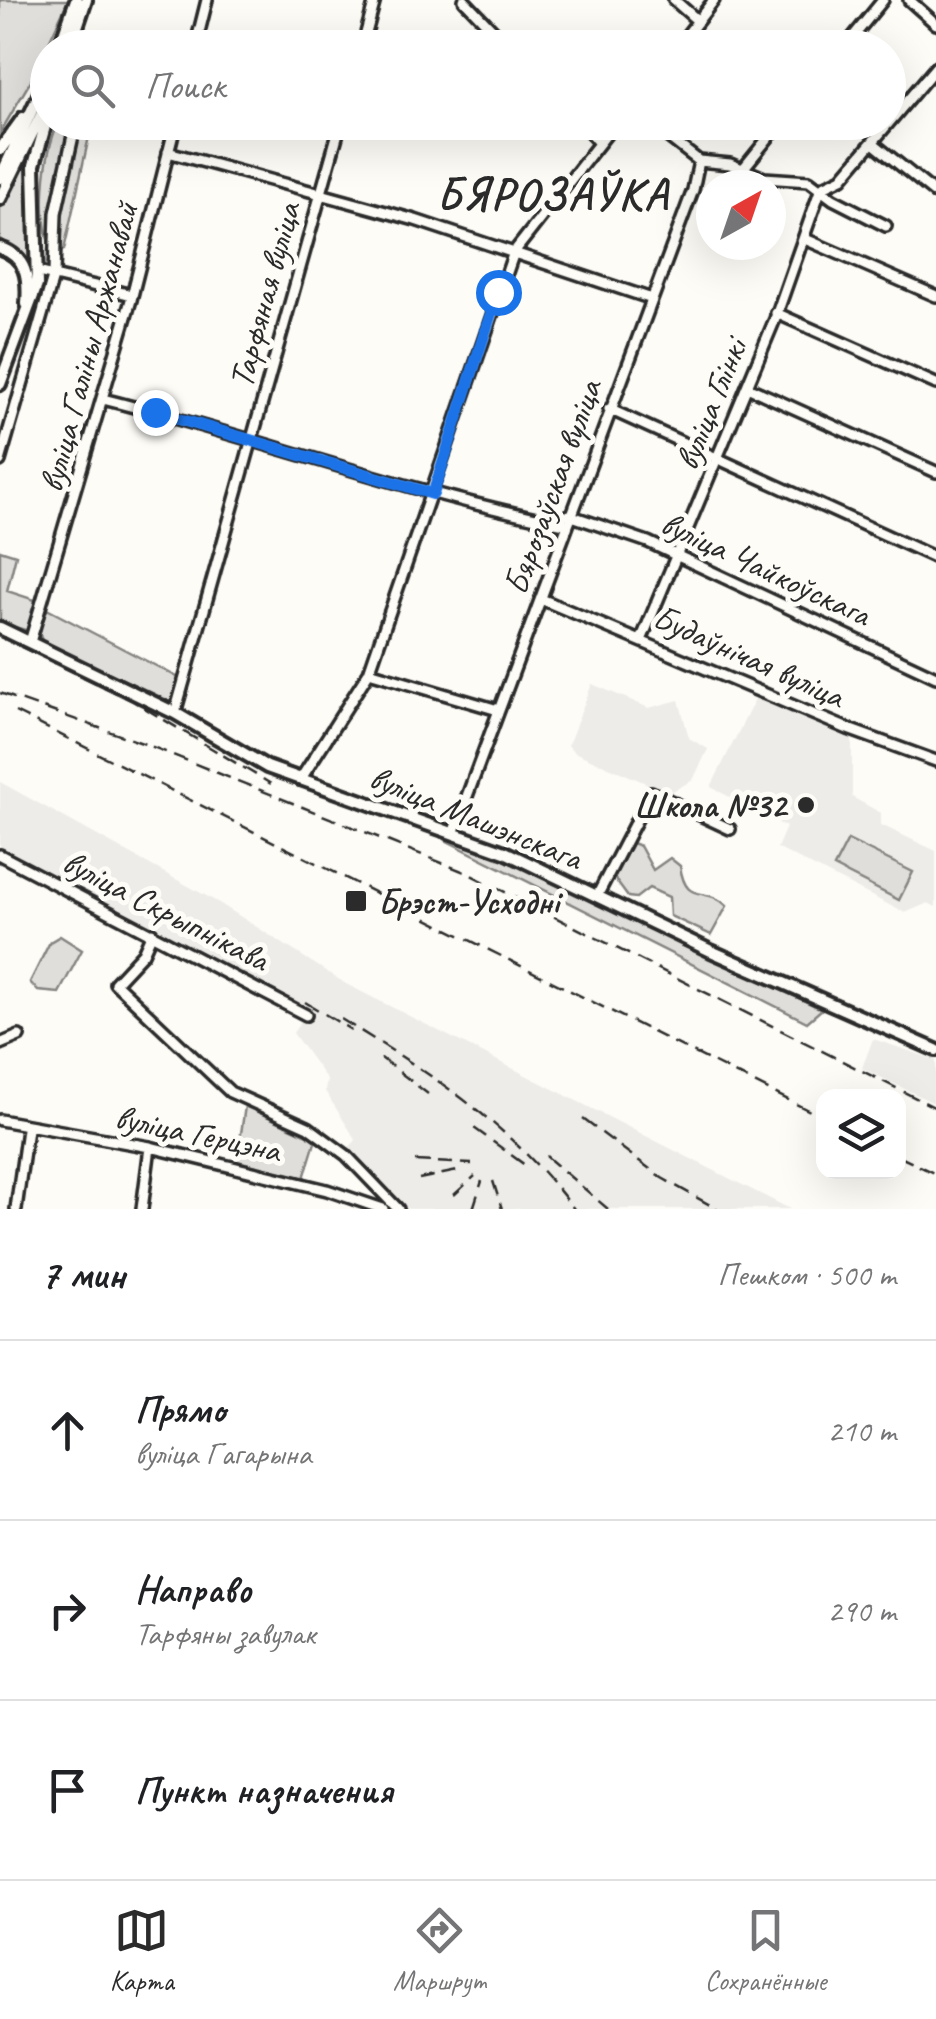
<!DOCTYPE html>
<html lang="ru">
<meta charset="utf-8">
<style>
body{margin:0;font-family:Caveat,sans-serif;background:#f6f6f6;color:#202124}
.controls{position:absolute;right:30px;bottom:30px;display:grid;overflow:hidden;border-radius:20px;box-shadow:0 10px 40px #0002}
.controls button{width:90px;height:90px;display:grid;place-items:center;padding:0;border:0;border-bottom:2px solid #e0e0e0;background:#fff;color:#202124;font:50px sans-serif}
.compass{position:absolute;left:696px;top:170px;width:90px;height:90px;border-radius:50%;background:#fff;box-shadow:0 10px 40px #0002;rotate:40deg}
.stop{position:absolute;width:30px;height:30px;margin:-22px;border:8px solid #1a73e8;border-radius:50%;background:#fff}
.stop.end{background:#1a73e8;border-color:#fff;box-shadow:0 2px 10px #0008}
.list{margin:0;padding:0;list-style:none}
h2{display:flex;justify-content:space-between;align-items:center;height:130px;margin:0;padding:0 40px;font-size:42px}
h2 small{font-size:32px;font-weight:400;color:#757577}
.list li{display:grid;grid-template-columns:65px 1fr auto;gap:30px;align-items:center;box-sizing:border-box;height:180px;padding:0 40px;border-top:2px solid #e0e0e0}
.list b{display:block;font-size:38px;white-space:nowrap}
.list p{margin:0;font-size:32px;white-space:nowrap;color:#757577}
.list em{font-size:32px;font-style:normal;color:#757577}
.icon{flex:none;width:55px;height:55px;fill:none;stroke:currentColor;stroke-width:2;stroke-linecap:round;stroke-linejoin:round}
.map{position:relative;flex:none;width:936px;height:1209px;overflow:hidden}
.search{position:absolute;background:#fff;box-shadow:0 10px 40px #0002;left:30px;right:30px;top:30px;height:110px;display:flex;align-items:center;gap:25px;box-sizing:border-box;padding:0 35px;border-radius:55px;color:#757577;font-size:38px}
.sheet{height:670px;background:#fff}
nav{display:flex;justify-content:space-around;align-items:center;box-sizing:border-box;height:140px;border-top:2px solid #e0e0e0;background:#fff;font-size:28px;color:#757577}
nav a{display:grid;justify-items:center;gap:5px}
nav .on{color:#2b2b2b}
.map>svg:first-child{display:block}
</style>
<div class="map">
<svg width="936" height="1209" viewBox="0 0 936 1209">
<rect width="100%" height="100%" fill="#fdfcf7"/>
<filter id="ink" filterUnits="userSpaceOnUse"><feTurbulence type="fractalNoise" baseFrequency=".01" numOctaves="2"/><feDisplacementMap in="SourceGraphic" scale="20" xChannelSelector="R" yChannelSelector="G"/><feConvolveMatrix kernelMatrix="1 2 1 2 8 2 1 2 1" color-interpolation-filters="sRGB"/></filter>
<g filter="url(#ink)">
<path fill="#edece8" d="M592,684L649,708L679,700L689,738L708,749L693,780L669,793L574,752L568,745Z
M757,695L852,738V797L881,813V825L936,851V907L928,903L905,913L777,848L786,827L711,787Z
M0,782L219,903L346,984L790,1209H408L348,1149L356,1140L325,1091L327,1080L293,1033L307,1012L0,847Z
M873,1039L936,1060V1104L862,1068Z"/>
<path fill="#dfdeda" stroke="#858482" stroke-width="2.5" d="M0,0H68L33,77L0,133Z
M58,123H92L64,250L53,253C37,221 44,154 58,123Z
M31,153L34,259L25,261L13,248L0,244V207Z
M0,550L16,555L7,591L38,601L29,631L0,623Z
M47,609L181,679L173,703L42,641L39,632Z
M445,840L464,842L548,879L822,1009L807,1022Z
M848,840L913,872L899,900L834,867Z
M632,843L640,846L653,870L670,858L680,866C686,907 705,884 727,906L711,935L670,916L669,897L649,888L636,898L628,897L614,878Z
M60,936L82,950L59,993L38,991L30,982L50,942Z
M245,1106L316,1139L304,1178L237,1161Z"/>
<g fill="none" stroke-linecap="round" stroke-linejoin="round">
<defs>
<path id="minor" d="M464,0L510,48
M674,0L698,21
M909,0L936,24
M106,48L111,46
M195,48L207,0
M362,48L375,0
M677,48L714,0
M844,48L883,0
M580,122L599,143
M649,122L699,161L730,164L764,178L809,181L833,199L886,226
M873,143L936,194
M168,152L415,220L652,299
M743,169L781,122
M805,239L936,296
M38,272L132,295
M776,313L936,384
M747,387L936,472
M103,399C258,438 408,493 565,524
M609,409L936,558
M0,461L54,274L56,213L76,122
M569,515L648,542L936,677
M541,599L848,729L936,761
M642,638L775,319L821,188L842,178L936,67
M30,642L131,300L176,122
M369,672L498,710
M175,713L341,122
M300,780L369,672L514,252L616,122
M454,831L693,190L699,161
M0,855L306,1015
M597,896L651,792L730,829
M152,933L143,953L115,983L230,1092L308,1127L346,1155L398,1209
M0,1044L19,1036
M0,1120L150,1147L327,1190L383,1209
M16,1209L27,1129
M142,1209L150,1147"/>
<path id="major" d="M59,48L76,0
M70,48L86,0
M0,150L23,118
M0,178L48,76
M0,199L48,101
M0,248C27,257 29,279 27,304
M0,384L37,285L34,165L48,116
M0,628L175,713L267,767L505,852L711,951L936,1050"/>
</defs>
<use href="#minor" stroke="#2b2b2b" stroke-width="16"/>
<use href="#major" stroke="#2b2b2b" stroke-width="18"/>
<use href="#minor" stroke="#fdfcf7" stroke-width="9"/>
<use href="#major" stroke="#fdfcf7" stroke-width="10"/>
<path stroke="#2b2b2b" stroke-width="2.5" stroke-dasharray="15 8" stroke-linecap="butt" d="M0,637L131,700L271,784
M0,693L148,745L467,873L936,1108
M15,712L824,1118
M305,1002L351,1030
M341,1019C434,1076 507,1121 574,1209
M381,1058L428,1094
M583,1119L662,1178L717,1209
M474,1128L529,1168
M546,1156L608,1209
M898,1156L936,1174
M415,1161L472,1164
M419,1179L457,1171
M493,1181L502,1209
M454,1195L475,1176
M473,1209L482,1181"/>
</g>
</g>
<g fill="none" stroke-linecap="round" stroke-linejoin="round" filter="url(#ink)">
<path stroke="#1a73e8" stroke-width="12" d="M155,412L433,494L498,292"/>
</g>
<g fill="#2b2b2b" stroke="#fdfcf7" stroke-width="4">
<circle cx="806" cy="805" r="10"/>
<rect x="344" y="889" width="24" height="24" rx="5"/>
</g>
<g text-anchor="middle" stroke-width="10" stroke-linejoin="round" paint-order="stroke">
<g font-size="35" fill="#2b2b2b" stroke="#fdfcf7">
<text transform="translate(264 295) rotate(-75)" y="12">Тарфяная вуліца</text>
<text transform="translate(88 347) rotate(-75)" y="12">вуліца Галіны Аржанавай</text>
<text transform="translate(710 404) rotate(-68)" y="12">вуліца Глінкі</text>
<text transform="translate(552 487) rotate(-70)" y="12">Бярозаўская вуліца</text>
<text transform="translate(766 568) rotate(25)" y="12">вуліца Чайкоўскага</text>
<text transform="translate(749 656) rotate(24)" y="12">Будаўнічая вуліца</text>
<text transform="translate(476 817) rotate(22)" y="12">вуліца Машэнскага</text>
<text transform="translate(166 910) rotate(27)" y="12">вуліца Скрыпнікава</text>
<text transform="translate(198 1133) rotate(12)" y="12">вуліца Герцэна</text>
</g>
<g font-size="35" font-weight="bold" fill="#2b2b2b" stroke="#fdfcf7" text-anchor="end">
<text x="786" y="817">Школа №32</text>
<text x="378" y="913" text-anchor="start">Брэст-Усходні</text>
</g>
<g font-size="45" font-weight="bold" letter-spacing="2.5" fill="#2b2b2b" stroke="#fdfcf7">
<text x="553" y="209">БЯРОЗАЎКА</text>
</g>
</g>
</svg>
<div class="controls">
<button><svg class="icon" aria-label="layers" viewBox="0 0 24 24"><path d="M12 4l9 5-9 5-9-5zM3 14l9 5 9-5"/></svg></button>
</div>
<svg class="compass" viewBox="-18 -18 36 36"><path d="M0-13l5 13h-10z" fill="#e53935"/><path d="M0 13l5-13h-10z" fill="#757577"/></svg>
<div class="stop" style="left:498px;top:292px"></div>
<div class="stop end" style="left:155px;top:412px"></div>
<div class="search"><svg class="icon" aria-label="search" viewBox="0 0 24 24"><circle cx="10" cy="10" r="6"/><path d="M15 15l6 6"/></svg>Поиск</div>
</div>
<section class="sheet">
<h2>7 мин<small>Пешком · 500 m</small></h2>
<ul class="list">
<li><svg class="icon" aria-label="ahead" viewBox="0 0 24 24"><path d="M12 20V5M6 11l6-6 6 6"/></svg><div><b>Прямо</b><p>вуліца Гагарына</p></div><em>210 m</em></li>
<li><svg class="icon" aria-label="right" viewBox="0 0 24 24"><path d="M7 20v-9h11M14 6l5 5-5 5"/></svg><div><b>Направо</b><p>Тарфяны завулак</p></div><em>290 m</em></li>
<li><svg class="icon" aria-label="arrive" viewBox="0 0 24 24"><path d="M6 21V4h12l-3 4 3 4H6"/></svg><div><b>Пункт назначения</b></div></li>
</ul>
</section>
<nav>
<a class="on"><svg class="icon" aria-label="map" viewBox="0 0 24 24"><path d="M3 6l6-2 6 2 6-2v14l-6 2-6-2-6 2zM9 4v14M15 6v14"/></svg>Карта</a>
<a><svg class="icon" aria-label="directions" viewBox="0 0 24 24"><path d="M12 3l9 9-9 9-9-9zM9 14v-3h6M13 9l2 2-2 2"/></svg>Маршрут</a>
<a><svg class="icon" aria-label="saved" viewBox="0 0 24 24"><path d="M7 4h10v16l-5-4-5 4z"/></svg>Сохранённые</a>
</nav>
